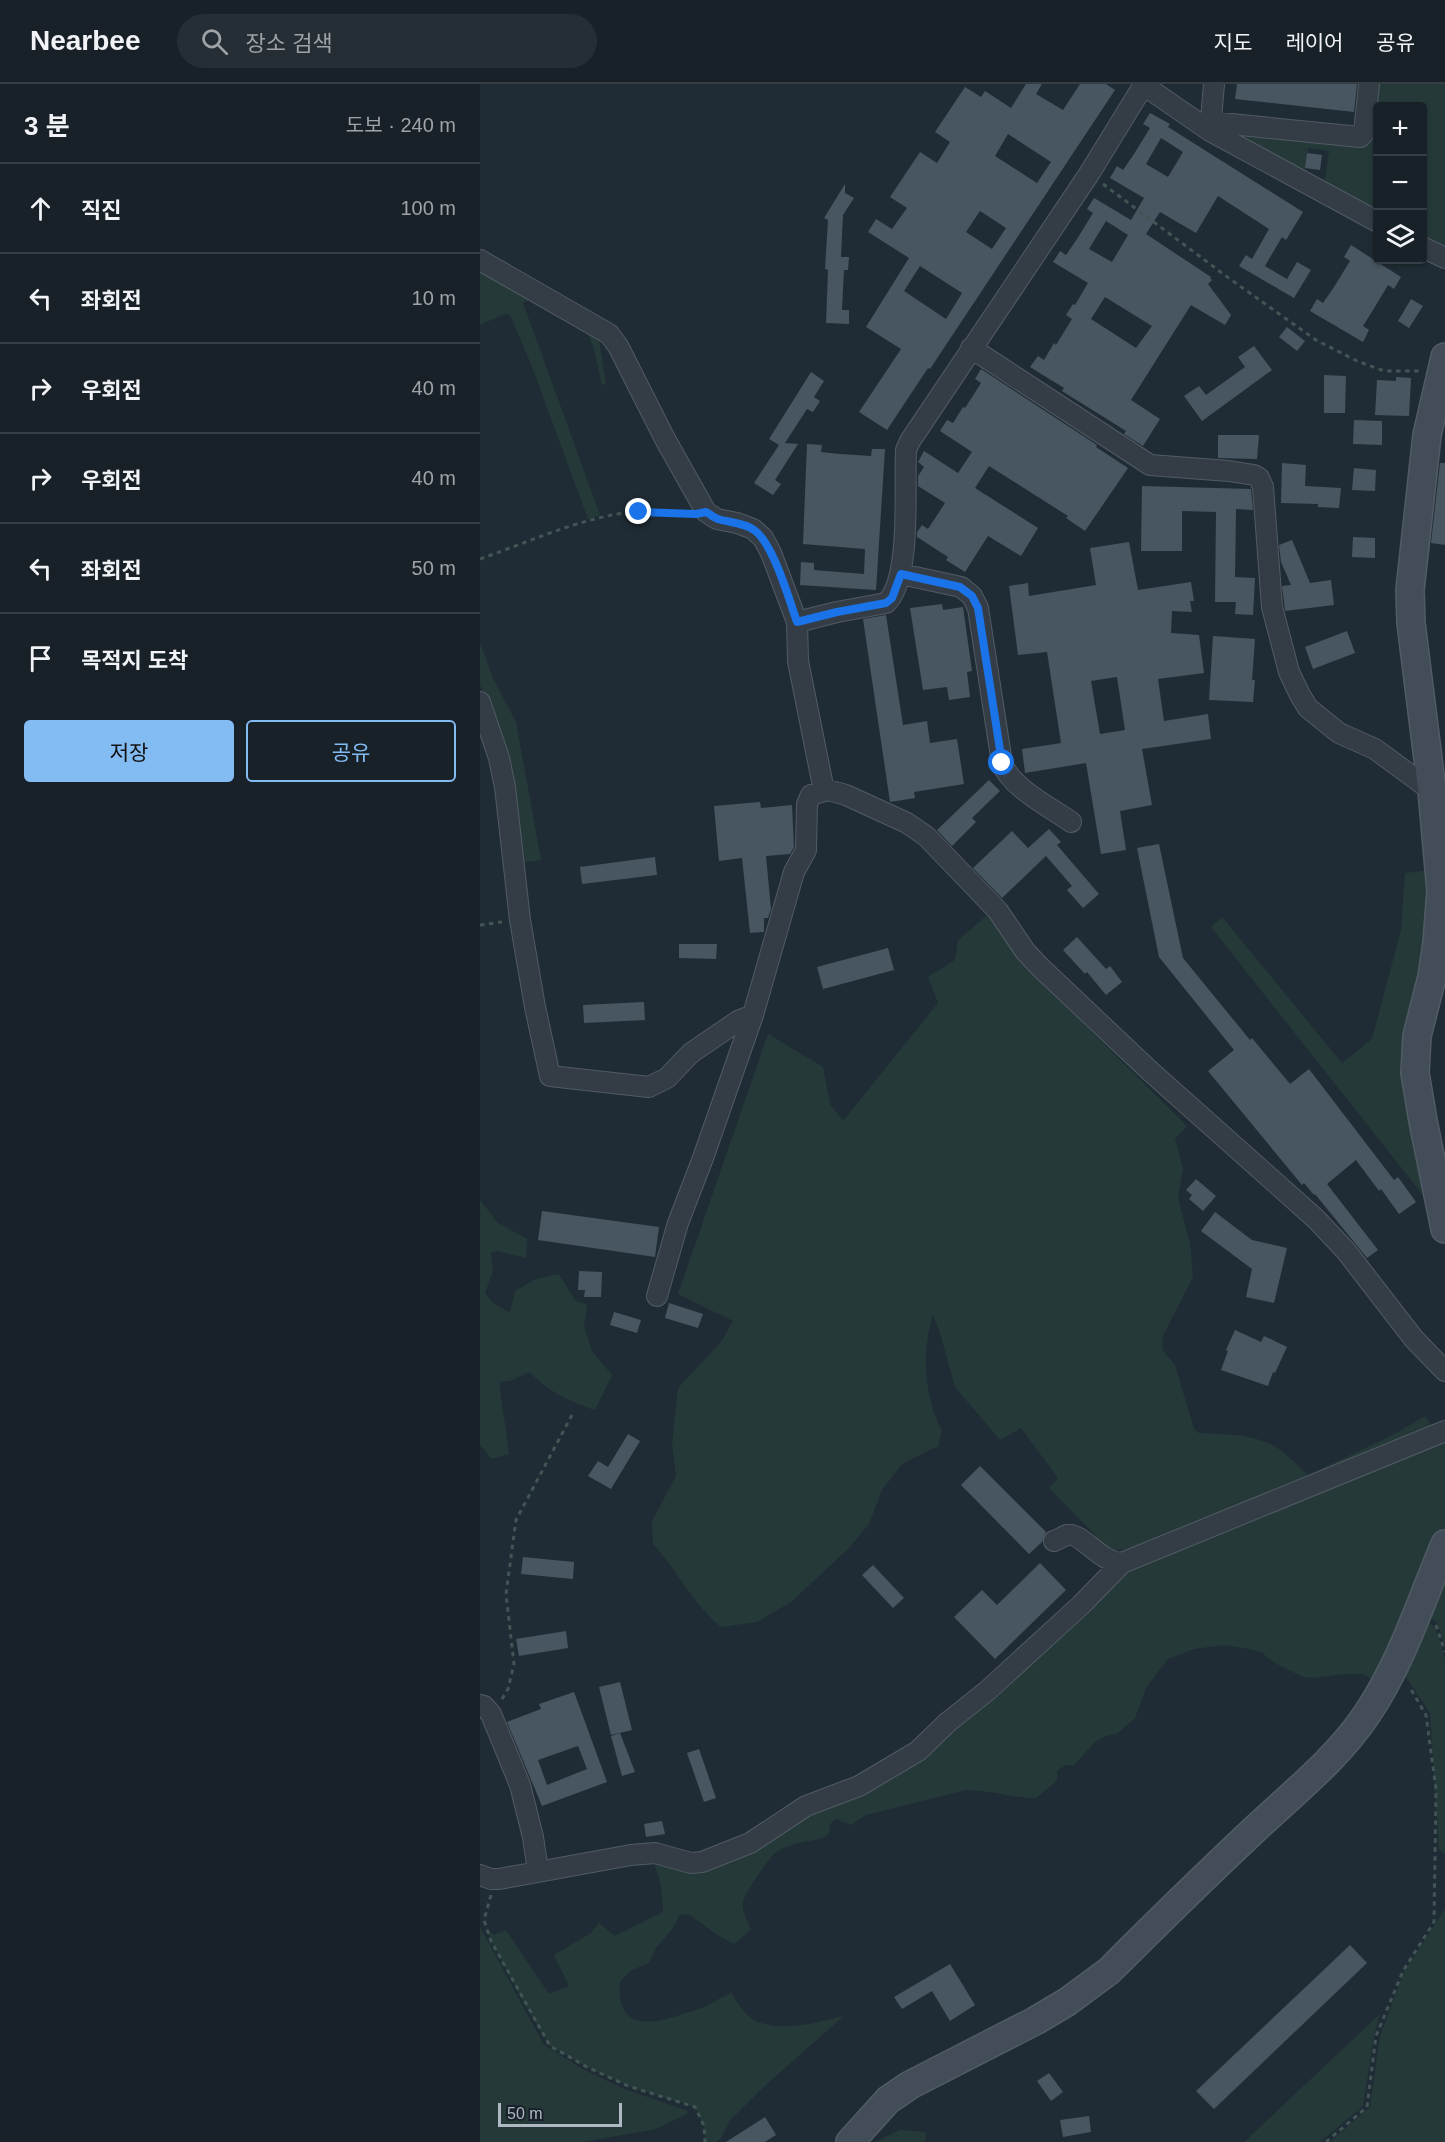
<!DOCTYPE html>
<html lang="ko">
<meta charset="utf-8">
<style>
body{margin:0;font-family:Helvetica,"Noto Sans KR",sans-serif;background:#252e34;color:#f1f3f6}
.controls{position:absolute;right:18px;top:18px;display:grid;overflow:hidden;border-radius:6px;box-shadow:0 2px 4px #0004}
.controls button{width:54px;height:54px;display:grid;place-items:center;padding:0;border:0;border-bottom:2px solid #363e45;background:#182128;color:#f1f3f6;font:30px sans-serif}
.scale{position:absolute;left:18px;bottom:15px;width:124px;box-sizing:border-box;padding-left:6px;border:3px solid #aeb8c3;border-top:0;font-size:16px;line-height:21px;white-space:nowrap;color:#aeb8c3;-webkit-text-stroke:4px #19222a;paint-order:stroke}
.stop{position:absolute;width:18px;height:18px;margin:-14px;border:4px solid #1a73e8;border-radius:50%;background:#fff}
.stop.end{background:#1a73e8;border-color:#fff;box-shadow:0 2px 6px #0008}
.list{margin:0;padding:0;list-style:none}
h2{display:flex;justify-content:space-between;align-items:center;height:78px;margin:0;padding:0 24px;font-size:26px}
h2 small{font-size:20px;font-weight:400;color:#9fa3a8}
.list li{display:grid;grid-template-columns:39px 1fr auto;gap:18px;align-items:center;box-sizing:border-box;height:90px;padding:0 24px;border-top:2px solid #363e45}
.list b{display:block;font-size:22px;white-space:nowrap}
.list em{font-size:20px;font-style:normal;color:#9fa3a8}
.actions{display:flex;gap:12px;padding:18px 24px}
.actions a{flex:1;padding:14px 0;border:2px solid #83bbf3;border-radius:6px;text-align:center;font-size:21px;color:#83bbf3}
.actions .main{background:#83bbf3;color:#111}
.icon{flex:none;width:33px;height:33px;fill:none;stroke:currentColor;stroke-width:2;stroke-linecap:round;stroke-linejoin:round}
.map{position:relative;flex:none;width:965px;height:2058px;overflow:hidden}
header{display:flex;align-items:center;gap:36px;box-sizing:border-box;height:84px;padding:0 30px;background:#182128;border-bottom:2px solid #363e45}
header strong{font-size:28px}
nav{display:flex;gap:33px;margin-inline-start:auto;font-size:21px}
.search{width:420px;height:54px;background:#252e34;display:flex;align-items:center;gap:15px;box-sizing:border-box;padding:0 21px;border-radius:33px;color:#9fa3a8;font-size:22px}
main{display:flex}
aside{flex:1;background:#182128}
.map>svg:first-child{display:block}
</style>
<header>
<strong>Nearbee</strong>
<div class="search"><svg class="icon" aria-label="search" viewBox="0 0 24 24"><circle cx="10" cy="10" r="6"/><path d="M15 15l6 6"/></svg>장소 검색</div>
<nav><a>지도</a><a>레이어</a><a>공유</a></nav>
</header>
<main>
<aside>
<h2>3 분<small>도보 · 240 m</small></h2>
<ul class="list">
<li><svg class="icon" aria-label="ahead" viewBox="0 0 24 24"><path d="M12 20V5M6 11l6-6 6 6"/></svg><div><b>직진</b></div><em>100 m</em></li>
<li><svg class="icon" aria-label="left" viewBox="0 0 24 24"><path d="M17 20v-9H6M10 6l-5 5 5 5"/></svg><div><b>좌회전</b></div><em>10 m</em></li>
<li><svg class="icon" aria-label="right" viewBox="0 0 24 24"><path d="M7 20v-9h11M14 6l5 5-5 5"/></svg><div><b>우회전</b></div><em>40 m</em></li>
<li><svg class="icon" aria-label="right" viewBox="0 0 24 24"><path d="M7 20v-9h11M14 6l5 5-5 5"/></svg><div><b>우회전</b></div><em>40 m</em></li>
<li><svg class="icon" aria-label="left" viewBox="0 0 24 24"><path d="M17 20v-9H6M10 6l-5 5 5 5"/></svg><div><b>좌회전</b></div><em>50 m</em></li>
<li><svg class="icon" aria-label="arrive" viewBox="0 0 24 24"><path d="M6 21V4h12l-3 4 3 4H6"/></svg><div><b>목적지 도착</b></div></li>
</ul>
<div class="actions"><a class="main">저장</a><a>공유</a></div>
</aside>
<div class="map">
<svg width="965" height="2058" viewBox="0 0 965 2058">
<rect width="100%" height="100%" fill="#202c35"/>
<path fill="#253a38" d="M896,0H965V162L943,158L942,22H898L897,133L844,103L849,67L828,64L825,86L821,91L763,56L759,52L889,60Z
M0,179L117,244L126,300L122,301L114,265L106,245L53,214L43,219L120,431L108,435L51,280L30,231L24,230L0,241Z
M0,559L13,594L36,638L61,776L39,779L9,622L0,601Z
M951,786L944,891L950,1120L731,843L742,833L862,979L892,955L921,846L925,789Z
M510,829L545,882L707,1042L695,1055L703,1084L698,1115L710,1159L713,1193L683,1252L682,1265L695,1281L714,1345L719,1349C747,1351 774,1349 799,1365C809,1372 818,1382 828,1391L913,1351L945,1332L952,1343L655,1465L633,1466L620,1456L569,1404L578,1394L541,1344L520,1356L475,1303L460,1249L453,1230C441,1269 444,1312 462,1347L458,1362L422,1380L402,1406L389,1440L369,1464L311,1518L277,1538L241,1543C213,1520 198,1487 173,1460L172,1437L196,1392L192,1360L198,1304L241,1258L253,1237L198,1210L288,950L343,983L350,1020L363,1037L458,919L448,893L475,876L478,856Z
M0,1116L18,1139L47,1155L46,1174L18,1167L11,1168L13,1187L5,1209L13,1219L30,1229L35,1207L56,1195L79,1190L95,1216L107,1221L104,1242L112,1267L132,1291L115,1326C85,1316 72,1309 49,1288L30,1297L19,1298L29,1370L11,1375L0,1360Z
M965,1353V1445L897,1597L882,1590H864L833,1594L823,1593L795,1579L781,1568L764,1564L744,1561L714,1565L688,1575L666,1604L655,1634L637,1650L626,1652L615,1658L594,1681H586L577,1687V1697L556,1714C532,1714 509,1706 486,1706L386,1731L371,1741L356,1735L350,1740L349,1750C338,1758 326,1756 314,1760C308,1762 301,1765 296,1768C290,1773 263,1811 263,1819C262,1828 268,1838 271,1846L254,1860L236,1850L210,1831L200,1830L193,1844L176,1864L169,1879L152,1886L140,1897C135,1945 169,1942 203,1930C210,1927 219,1926 226,1922C234,1918 242,1913 251,1909C258,1919 265,1932 276,1937C303,1949 337,1938 364,1932L289,1998L250,2036L241,2054L236,2058H225L224,2042L215,2023L148,2002L107,1983L70,1962L45,1921L11,1857L6,1844L14,1851L26,1846L69,1910L89,1902L74,1871L111,1849L119,1839L135,1852L183,1828C182,1805 181,1794 171,1773L206,1782L302,1746L384,1703L642,1489Z
M965,1497V1561L957,1538L950,1534Z
M949,1539L955,1543L965,1575V1771L959,1765L950,1629L925,1591Z
M965,1825V2058H850L890,2023L900,1952L924,1888Z
M0,1843L64,1961L101,1984L142,2004L208,2027L207,2030L176,2045L103,2058H0Z
M900,1930L894,1952L883,2022L840,2058H764Z
M420,2046L446,2048L445,2058H395Z"/>
<path fill="#485661" fill-rule="evenodd" d="M546,0H562L556,10L583,26L600,0H626L635,6L450,285L448,284L407,346L379,328L421,265L386,243L429,174L388,148L396,135L412,145L427,124L410,113L440,68L457,79L470,58L455,48L485,3L501,13L505,7L531,24ZM528,50L571,78L557,99L515,72ZM500,127L526,144L512,165L486,148ZM440,182L482,209L466,235L424,207Z
M757,0H877L874,28L755,15Z
M670,29L690,40L688,43L823,128L806,156L802,153L785,182L807,195L817,178L831,186L814,214L759,182L766,171L772,175L789,145L738,112L716,149L680,128L666,150L731,193L730,194L732,196L728,200L751,231L745,241L711,221L651,316L680,335L663,362L644,350L646,347L582,307L584,304L550,283L558,272L564,276L574,259L576,261L592,235L586,231L593,220L595,221L608,199L573,178L580,167L586,171L597,155L613,129L607,125L614,114L651,136L664,114L630,94L637,82L643,86L654,70L670,44L663,40ZM681,54L703,68L688,93L666,80ZM626,137L648,151L632,178L609,165ZM625,213L672,242L656,264L611,235Z
M827,69L842,71L840,86L825,84Z
M365,100V109L374,114L363,131L361,173H369L368,186H364L362,226H369V240L346,239L348,186L345,185L348,136L344,134Z
M871,161L921,193L914,205L908,201L893,226L883,242L889,246L883,258L830,227L837,215L843,219L854,203L870,177L864,173Z
M931,215L943,222L929,244L918,237Z
M807,243L825,257L817,267L799,253Z
M774,262L792,286L722,337L704,312L719,302L726,311L765,283L758,273Z
M501,285L617,361L616,363L648,384L605,447L586,434L588,432L509,382L495,404L558,444L541,472L508,452L485,488L466,476L468,473L437,453V448L442,441L448,445L465,419L438,402V392L444,383L438,378L444,367L478,389L492,368L460,347L467,336L473,339L483,323L485,324L501,299L495,295Z
M331,288L344,297L334,313L340,317L333,328L327,325L305,359L318,360L295,396L301,400L293,411L274,399L299,361L289,355Z
M844,291L866,292L865,329H844Z
M916,293L931,294L929,332L895,331L897,296L916,297Z
M874,336L902,337V361L873,360Z
M738,351H779L777,375L738,374Z
M327,360L342,361L341,368L360,370L391,372L392,365H405L396,506L320,501L321,478L334,479V486L384,490L385,465L323,460Z
M802,379L826,381L825,402L861,404L859,424L838,423V420L801,419Z
M960,379H965V461L951,459Z
M874,384L896,386L895,407L872,406Z
M662,402L771,405L773,426L756,425L755,493L775,494L773,531L755,530L756,518H735L736,428L702,427V467H661Z
M873,453L895,454V474L872,473Z
M812,456L830,499L851,496L854,521L805,527L802,502L811,501L801,478L799,461Z
M649,458L658,506L711,498L714,517H710L712,528L692,527L691,549L719,551L724,589L678,595L684,637L728,630L731,655L662,665L672,721L640,727L646,766L621,770L606,679L545,689L542,665L581,659L567,568L538,571L529,502L548,499L549,512L616,501L610,464ZM637,593L645,646L620,650L611,597Z
M462,520L463,526L483,523L492,587L487,588L490,613L469,616L467,603L443,606L430,524Z
M406,531L423,641L447,637L450,659L477,655L484,700L434,708L435,714L410,718L383,535Z
M867,547L875,569L833,585L825,563Z
M733,552L775,555L772,596H775L773,618L729,616Z
M509,696L520,707L492,734L496,738L472,762L457,746Z
M280,718L281,724L312,721L314,763L310,770L286,772L291,825L288,834H284V848L270,849L262,774L239,777L234,722Z
M569,745L581,758L577,761L619,810L603,824L587,806L592,802L566,772L522,814L493,784L532,747L548,764Z
M679,760L703,874L770,956L772,954L810,1000L829,985L914,1096L918,1093L936,1118L919,1130L901,1105L899,1107L876,1076L847,1100L898,1166L887,1174L835,1110L834,1111L824,1099L822,1101L728,987L754,966L679,873L657,764Z
M175,773L177,791L102,800L100,783Z
M597,853L626,885L630,882L642,898L626,911L607,888L605,890L583,866Z
M199,860H237L236,875L199,874Z
M408,864L414,886L343,905L337,883Z
M164,918L165,936L104,939L103,921Z
M716,1095L736,1112L723,1127L709,1115L712,1111L706,1106Z
M62,1127L179,1143L175,1173L58,1156Z
M735,1128L772,1156L807,1164L794,1219L766,1213L772,1185L721,1147Z
M99,1187L122,1188L121,1213H104L105,1206H98Z
M189,1219L223,1230L218,1244L185,1234Z
M134,1228L161,1236L157,1249L130,1241Z
M755,1246L781,1258L784,1252L807,1263L795,1289L793,1288L788,1302L741,1286L748,1267L746,1266Z
M148,1350L160,1357L131,1405L108,1392L118,1377L128,1383Z
M500,1382L566,1448L562,1458L549,1470L481,1401Z
M43,1473L94,1478L93,1495L41,1490Z
M560,1479L586,1506L515,1575L474,1533L502,1506L517,1521Z
M393,1481L424,1514L413,1524L382,1491Z
M86,1547L88,1564L39,1572L36,1555Z
M140,1598L152,1646L131,1651L119,1603Z
M94,1608L127,1698L62,1722L27,1638L61,1625L59,1620ZM98,1662L107,1685L67,1701L58,1676Z
M140,1649L155,1688L142,1692L131,1652Z
M219,1665L236,1714L224,1718L207,1669Z
M182,1737L185,1750L166,1753L164,1740Z
M870,1861L887,1879L734,2025L716,2007Z
M470,1880L495,1921L470,1937L452,1907L422,1925L414,1913Z
M569,1989L583,2008L571,2017L557,1997Z
M609,2032L611,2048L583,2053L580,2036Z
M285,2033L296,2051L285,2058H246Z"/>
<g fill="none" stroke-linecap="round" stroke-linejoin="round">
<defs>
<path id="street" d="M662,0L730,47L898,138
M731,38L880,53L884,49L889,0
M730,47L734,0
M942,163L965,174
M0,176L129,250L138,262L185,355L226,428L237,435L257,439L273,445L283,454L291,469L317,538L318,577L344,707
M491,264L670,381L749,387L774,391L779,394L783,403L792,523L809,588L820,611L828,624L859,649L895,665L952,707
M421,490L481,503L492,512L498,524L522,679C531,704 570,723 591,738
M317,538L357,528L406,519C432,496 424,402 426,366L430,357L609,90L663,2
M0,618L19,674L25,703L40,836L55,923L70,992L169,1003L187,994L211,969L258,937L273,931
M177,1212L198,1139L223,1074L273,931L314,788L326,766L327,720L331,711L348,706L366,711L427,739L446,752L518,827L545,867L560,883L670,987L836,1135L866,1167L934,1255L965,1287
M574,1457C578,1456 583,1452 587,1451C602,1448 619,1478 642,1479L965,1347
M0,1621L4,1622L11,1630L40,1701L53,1753L58,1787
M0,1791L11,1795H19L151,1771L175,1769L211,1779L222,1778L270,1759L326,1722L379,1702L438,1667L468,1638L507,1607L601,1521L642,1479"/>
<path id="secondary" d="M965,273L947,351L930,506L931,539L952,707L961,807L957,859L952,893L937,952L935,989L943,1037L965,1145
M370,2058L408,2016L430,2001L555,1937L587,1918L629,1887C676,1840 724,1793 773,1747C812,1710 857,1675 887,1630C922,1578 941,1517 965,1460"/>
</defs>
<use href="#street" stroke="#515b64" stroke-width="22"/>
<use href="#secondary" stroke="#515b64" stroke-width="30"/>
<path stroke="#425555" stroke-width="3" stroke-dasharray="4.5 4.5" stroke-linecap="butt" d="M623,100L750,195L836,256L877,277L904,287H940
M0,475C43,460 87,440 132,431C157,426 182,428 207,429
M0,841L22,838
M956,1541L965,1568
M22,1615L28,1605L34,1580L26,1510L36,1436L92,1331
M11,1811L4,1836L11,1857L70,1962L107,1983L148,2002L215,2023L224,2042L225,2058
M846,2058L887,2023L896,1952L923,1887L954,1838L956,1705L946,1631L929,1602"/>
<use href="#street" stroke="#343d46" stroke-width="20"/>
<use href="#secondary" stroke="#424d59" stroke-width="27"/>
</g>
<g fill="none" stroke-linecap="round" stroke-linejoin="round">
<path stroke="#1a73e8" stroke-width="8" d="M159,428L216,430L226,428C230,430 234,434 238,435C250,439 263,438 274,446C293,459 309,515 317,538L357,528L406,519L412,514L421,490L480,503L492,512L498,524L522,679"/>
</g>
</svg>
<div class="controls">
<button>+</button>
<button>−</button>
<button><svg class="icon" aria-label="layers" viewBox="0 0 24 24"><path d="M12 4l9 5-9 5-9-5zM3 14l9 5 9-5"/></svg></button>
</div>
<div class="scale">50 m</div>
<div class="stop" style="left:522px;top:679px"></div>
<div class="stop end" style="left:159px;top:428px"></div>
</div>
</main>
